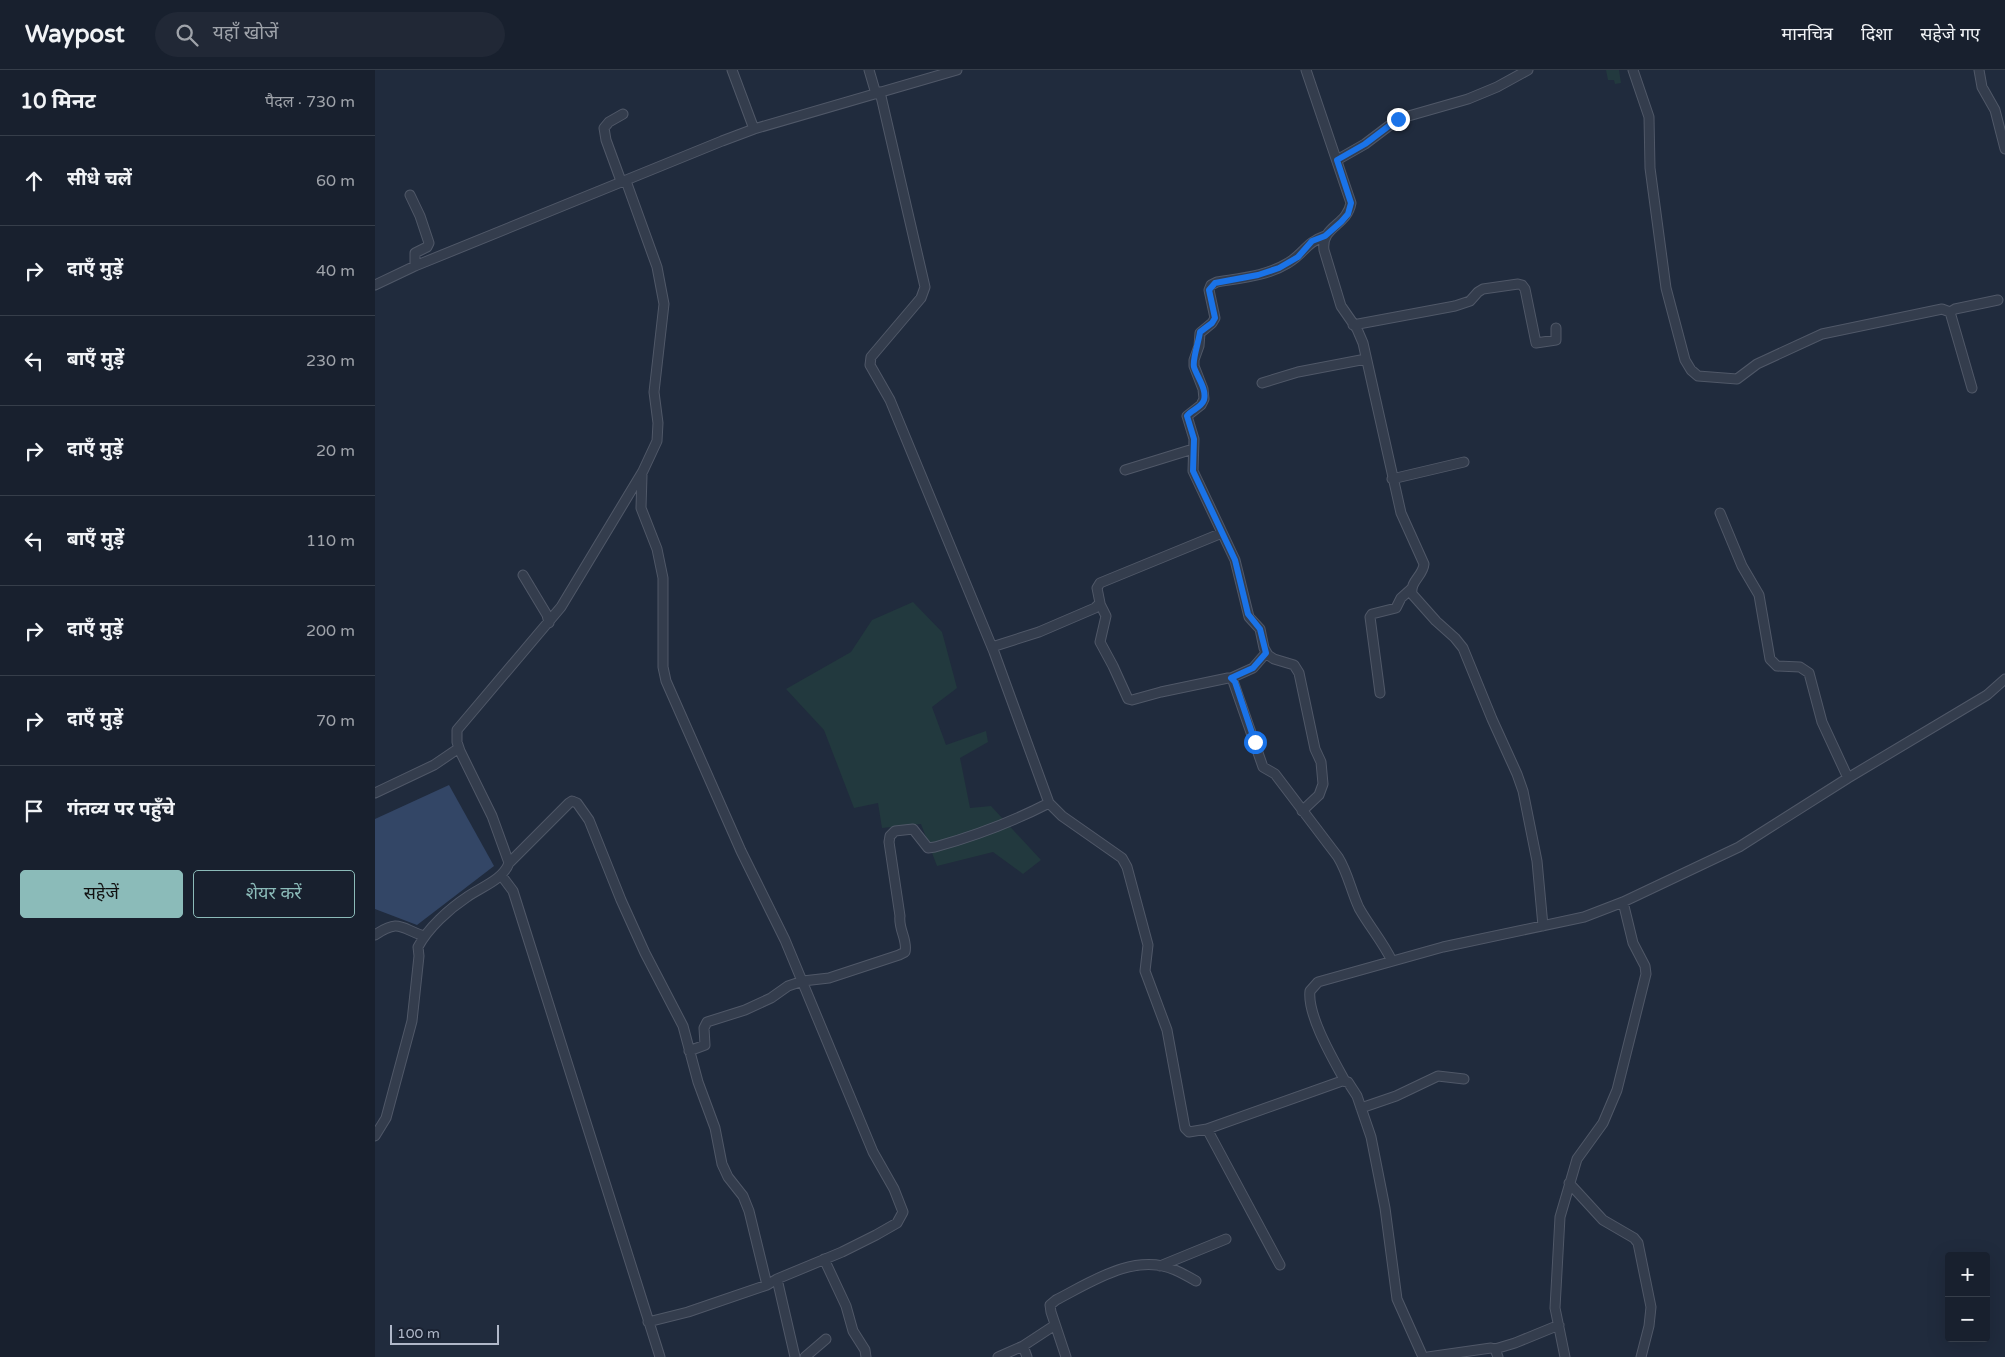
<!DOCTYPE html>
<html lang="hi">
<meta charset="utf-8">
<style>
body{margin:0;font-family:"Varela Round","Noto Sans Devanagari",sans-serif;background:#212836;color:#f1f3f6}
.controls{position:absolute;right:15px;bottom:15px;display:grid;overflow:hidden;border-radius:5px;box-shadow:0 5px 20px #0002}
.controls button{width:45px;height:45px;display:grid;place-items:center;padding:0;border:0;border-bottom:1px solid #363e4a;background:#18202e;color:#f1f3f6;font:25px sans-serif}
.scale{position:absolute;left:15px;bottom:12px;width:109px;box-sizing:border-box;padding-left:5px;border:2px solid #b0b8c9;border-top:0;font-size:14px;line-height:18px;white-space:nowrap;color:#b0b8c9;-webkit-text-stroke:4px #1a2232;paint-order:stroke}
.stop{position:absolute;width:15px;height:15px;margin:-11px;border:4px solid #1a73e8;border-radius:50%;background:#fff}
.stop.end{background:#1a73e8;border-color:#fff;box-shadow:0 1px 5px #0008}
.list{margin:0;padding:0;list-style:none}
h2{display:flex;justify-content:space-between;align-items:center;height:65px;margin:0;padding:0 20px;font-size:21px}
h2 small{font-size:16px;font-weight:400;color:#9fa3aa}
.list li{display:grid;grid-template-columns:32px 1fr auto;gap:15px;align-items:center;box-sizing:border-box;height:90px;padding:0 20px;border-top:1px solid #363e4a}
.list b{display:block;font-size:19px;white-space:nowrap}
.list em{font-size:16px;font-style:normal;color:#9fa3aa}
.actions{display:flex;gap:10px;padding:15px 20px}
.actions a{flex:1;padding:11px 0;border:1px solid #8bbbb9;border-radius:5px;text-align:center;font-size:18px;color:#8bbbb9}
.actions .main{background:#8bbbb9;color:#111}
.icon{flex:none;width:28px;height:28px;fill:none;stroke:currentColor;stroke-width:2;stroke-linecap:round;stroke-linejoin:round}
.map{position:relative;flex:none;width:1630px;height:1287px;overflow:hidden}
header{display:flex;align-items:center;gap:30px;box-sizing:border-box;height:70px;padding:0 25px;background:#18202e;border-bottom:1px solid #363e4a}
header strong{font-size:24px}
nav{display:flex;gap:28px;margin-inline-start:auto;font-size:18px}
.search{width:350px;height:45px;background:#212836;display:flex;align-items:center;gap:12px;box-sizing:border-box;padding:0 18px;border-radius:28px;color:#9fa3aa;font-size:19px}
main{display:flex}
aside{flex:1;background:#18202e}
.map>svg:first-child{display:block}
</style>
<header>
<strong>Waypost</strong>
<div class="search"><svg class="icon" aria-label="search" viewBox="0 0 24 24"><circle cx="10" cy="10" r="6"/><path d="M15 15l6 6"/></svg>यहाँ खोजें</div>
<nav><a>मानचित्र</a><a>दिशा</a><a>सहेजे गए</a></nav>
</header>
<main>
<aside>
<h2>10 मिनट<small>पैदल · 730 m</small></h2>
<ul class="list">
<li><svg class="icon" aria-label="ahead" viewBox="0 0 24 24"><path d="M12 20V5M6 11l6-6 6 6"/></svg><div><b>सीधे चलें</b></div><em>60 m</em></li>
<li><svg class="icon" aria-label="right" viewBox="0 0 24 24"><path d="M7 20v-9h11M14 6l5 5-5 5"/></svg><div><b>दाएँ मुड़ें</b></div><em>40 m</em></li>
<li><svg class="icon" aria-label="left" viewBox="0 0 24 24"><path d="M17 20v-9H6M10 6l-5 5 5 5"/></svg><div><b>बाएँ मुड़ें</b></div><em>230 m</em></li>
<li><svg class="icon" aria-label="right" viewBox="0 0 24 24"><path d="M7 20v-9h11M14 6l5 5-5 5"/></svg><div><b>दाएँ मुड़ें</b></div><em>20 m</em></li>
<li><svg class="icon" aria-label="left" viewBox="0 0 24 24"><path d="M17 20v-9H6M10 6l-5 5 5 5"/></svg><div><b>बाएँ मुड़ें</b></div><em>110 m</em></li>
<li><svg class="icon" aria-label="right" viewBox="0 0 24 24"><path d="M7 20v-9h11M14 6l5 5-5 5"/></svg><div><b>दाएँ मुड़ें</b></div><em>200 m</em></li>
<li><svg class="icon" aria-label="right" viewBox="0 0 24 24"><path d="M7 20v-9h11M14 6l5 5-5 5"/></svg><div><b>दाएँ मुड़ें</b></div><em>70 m</em></li>
<li><svg class="icon" aria-label="arrive" viewBox="0 0 24 24"><path d="M6 21V4h12l-3 4 3 4H6"/></svg><div><b>गंतव्य पर पहुँचे</b></div></li>
</ul>
<div class="actions"><a class="main">सहेजें</a><a>शेयर करें</a></div>
</aside>
<div class="map">
<svg width="1630" height="1287" viewBox="0 0 1630 1287">
<rect width="100%" height="100%" fill="#202b3d"/>
<path fill="#22393e" d="M1231,0H1244L1246,13L1240,14L1239,10H1233Z
M538,532L567,562L582,618L557,637L571,675L611,661L613,672L585,688L595,738L616,736L666,790L648,804L618,782L562,796L546,754L507,758L503,733L479,738L449,660L411,619L476,582L497,550Z"/>
<path fill="#334666" d="M74,715L119,796L42,855L0,839V749Z"/>
<g fill="none" stroke-linecap="round" stroke-linejoin="round">
<defs>
<path id="minor" d="M357,0L379,59
M494,0L501,24
M931,0L976,133C972,156 946,156 949,180L966,236L982,259L988,273L1026,443L1049,494C1048,506 1035,511 1037,524L1061,551L1080,568L1088,578L1117,649L1142,704L1148,721L1162,791L1168,856
M1258,0L1274,47L1275,98L1291,218L1310,290L1316,300L1323,306L1362,309L1382,294L1447,264L1567,239L1575,242L1597,318
M1604,0L1607,17L1620,40L1630,79
M505,22L550,217L546,228L496,287L495,295L515,330L619,582L674,733L687,746L747,788L752,797L773,875L770,901L792,960L810,1058L814,1062L832,1059L967,1011L973,1012L982,1026L996,1067L1010,1138L1022,1229L1048,1287
M962,90L990,74L1023,49L1093,29L1122,17L1153,0
M246,111L231,70L229,58L234,52L248,44
M35,125L45,146L54,173L52,177L40,183V196
M0,215L40,196L347,71L379,59L582,0
M1575,242L1580,239L1623,230
M978,255L1080,236L1095,231L1103,222L1108,219L1143,214L1147,215L1150,219L1161,273L1181,270V258
M887,313L923,302L991,289
M750,400L818,379
M267,405L266,438L282,479L288,508V597L291,611L366,781L410,870L498,1082L519,1119L528,1142L522,1153L501,1165L467,1182L402,1209L392,1215L313,1242L273,1252
M1017,409L1089,392
M1345,443L1367,496L1384,525L1395,589L1402,596L1425,597L1434,603L1447,652L1473,708
M148,505L172,545L174,553
M725,534L731,546L725,572L738,596L753,629L757,630L786,622L853,608H857L888,697L900,704L963,787C973,803 976,821 984,838C994,856 1008,872 1017,891
M617,577L664,562L720,538L725,533L722,518L725,513L847,463
M856,608L878,598L891,583L890,581
M1005,623L995,547L997,544L1021,538L1026,528L1036,519
M0,723L59,695L84,678
M927,741L944,725L948,714L946,692L940,679L924,603L919,595L899,589L893,585L889,578L885,559L874,547L860,490L818,401L819,369L812,346L826,335L829,329L828,319L819,296V290L824,276L825,263L837,253L840,248L834,220L836,215L842,212C866,208 892,206 913,193C930,183 930,173 950,166
M134,793L194,733L197,731L202,733L214,750L246,830L270,883L308,956L323,1012L340,1058L347,1094L353,1107L368,1126L374,1141L392,1215
M126,805L138,821L285,1287
M0,865C25,848 26,859 49,866
M314,981L330,975L329,958L332,952L370,940L396,928L413,916L428,911L454,908L524,885L530,882C533,870 523,859 525,846L514,772L515,766L520,761L538,759L553,778L560,777C600,766 637,752 674,733
M970,1011C958,989 932,945 935,921L943,912L1068,877L1209,847L1248,832L1364,777L1473,708L1612,625L1630,609
M986,1038L1021,1026L1063,1006L1089,1009
M832,1059L905,1195
M0,1066L11,1048L37,951L44,886L43,877C53,858 74,839 92,827C106,817 128,810 134,793L117,746L85,681L82,672V660L186,537L268,401L282,371L283,353L279,322L289,234L282,197L251,111
M1194,1113L1228,1150L1259,1168L1263,1173L1276,1237L1274,1256L1266,1287
M449,1189L471,1236L478,1261L490,1280L491,1287
M785,1196L851,1169
M402,1209L420,1287
M648,1276L652,1287
M1120,1279L1140,1273L1184,1255
M430,1287L451,1269
M623,1287L648,1276L680,1255
M691,1287L676,1242L675,1235L681,1230C716,1212 760,1182 800,1200C807,1203 814,1207 821,1211
M1053,1287L1116,1278L1120,1279L1123,1287
M1190,1287L1180,1238L1185,1147L1202,1089L1228,1053L1242,1020L1271,904L1270,896L1258,873L1248,832"/>
</defs>
<use href="#minor" stroke="#505868" stroke-width="11"/>
<use href="#minor" stroke="#343d4d" stroke-width="9"/>
</g>
<g fill="none" stroke-linecap="round" stroke-linejoin="round">
<path stroke="#1a73e8" stroke-width="6" d="M880,672L860,612L856,608L878,598L891,583L885,559L873,544L860,490L818,401L819,369L812,346C816,340 826,338 829,330C832,319 822,307 819,297C817,290 824,271 825,262L837,253L840,248L834,220L840,213L883,205L904,198L923,187L937,171L950,166L966,152L973,144L976,133L962,90L990,74L1023,49"/>
</g>
</svg>
<div class="controls">
<button>+</button>
<button>−</button>
</div>
<div class="scale">100 m</div>
<div class="stop" style="left:880px;top:672px"></div>
<div class="stop end" style="left:1023px;top:49px"></div>
</div>
</main>
